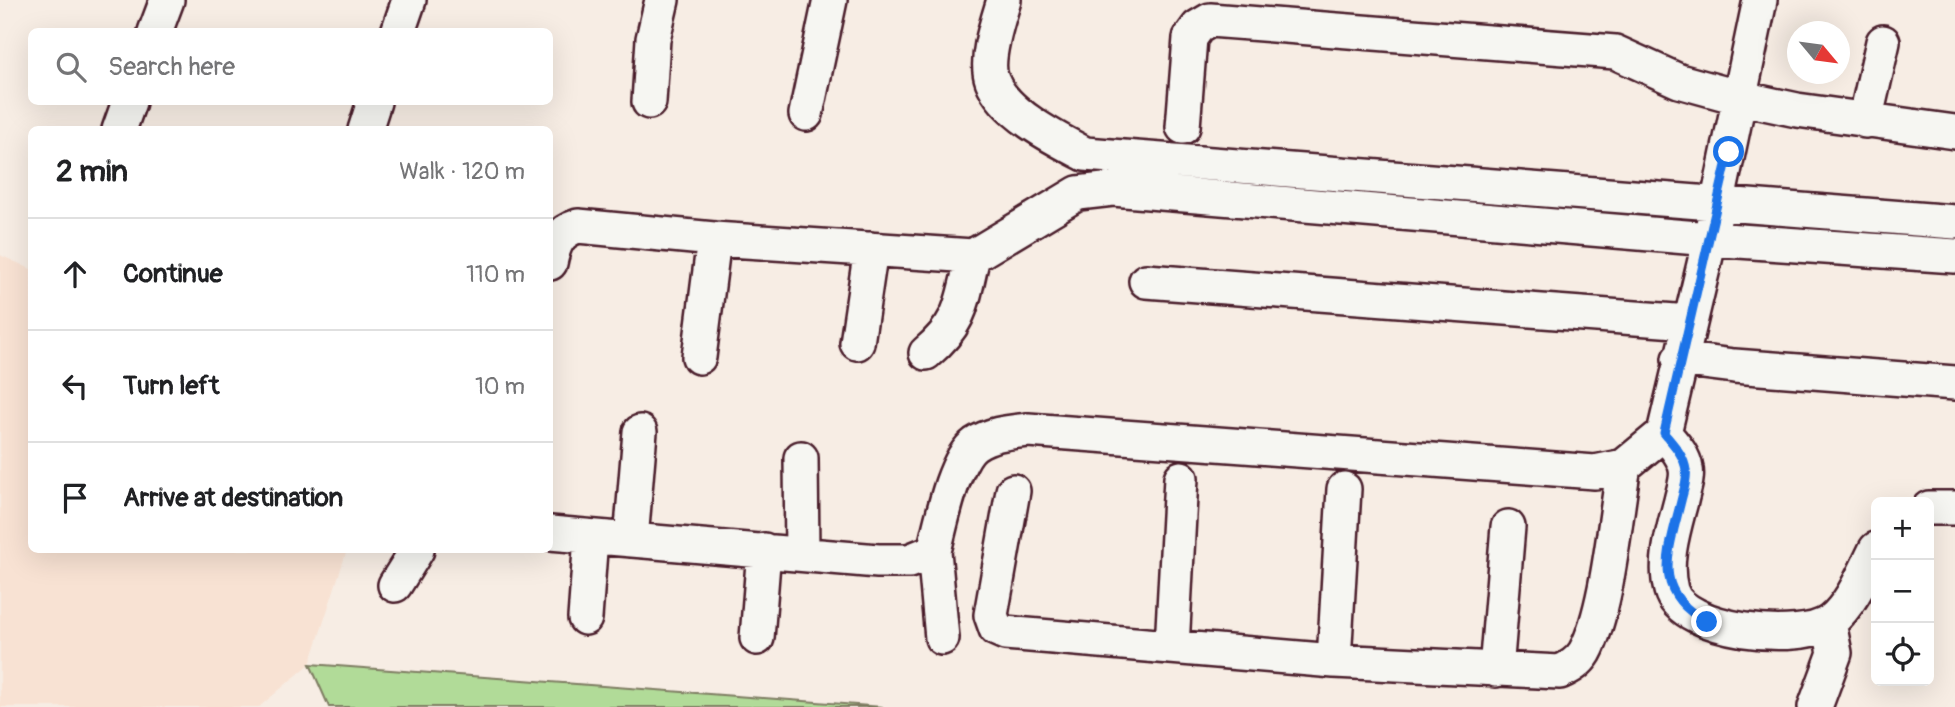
<!DOCTYPE html>
<meta charset="utf-8">
<style>
body{margin:0;font-family:Pangolin,sans-serif;background:#f2f2f2;color:#202124}
.controls{position:absolute;right:21px;bottom:21px;display:grid;overflow:hidden;border-radius:10px;box-shadow:0 7px 28px #0002}
.controls button{width:63px;height:63px;display:grid;place-items:center;padding:0;border:0;border-bottom:2px solid #e0e0e0;background:#fff;color:#202124;font:35px sans-serif}
.compass{position:absolute;left:1787px;top:21px;width:63px;height:63px;border-radius:50%;background:#fff;box-shadow:0 7px 28px #0002;rotate:119deg}
.stop{position:absolute;width:21px;height:21px;margin:-16px;border:5px solid #1a73e8;border-radius:50%;background:#fff}
.stop.end{background:#1a73e8;border-color:#fff;box-shadow:0 2px 7px #0008}
.list{margin:0;padding:0;list-style:none}
h2{display:flex;justify-content:space-between;align-items:center;height:91px;margin:0;padding:0 28px;font-size:30px}
h2 small{font-size:23px;font-weight:400;color:#757577}
.list li{display:grid;grid-template-columns:46px 1fr auto;gap:21px;align-items:center;box-sizing:border-box;height:112px;padding:0 28px;border-top:2px solid #e0e0e0}
.list b{display:block;font-size:26px;white-space:nowrap}
.list em{font-size:23px;font-style:normal;color:#757577}
.icon{flex:none;width:38px;height:38px;fill:none;stroke:currentColor;stroke-width:2;stroke-linecap:round;stroke-linejoin:round}
.map{position:relative;flex:none;width:1955px;height:707px;overflow:hidden}
.search{position:absolute;background:#fff;box-shadow:0 7px 28px #0002;left:28px;top:28px;width:525px;height:77px;display:flex;align-items:center;gap:18px;box-sizing:border-box;padding:0 24px;border-radius:10px;color:#757577;font-size:26px}
.panel{position:absolute;background:#fff;box-shadow:0 7px 28px #0002;left:28px;top:126px;width:525px;height:427px;border-radius:10px}
.map>svg:first-child{display:block}
</style>
<div class="map">
<svg width="1955" height="707" viewBox="0 0 1955 707">
<rect width="100%" height="100%" fill="#f7ede4"/>
<filter id="ink" filterUnits="userSpaceOnUse"><feTurbulence type="fractalNoise" baseFrequency=".0143" numOctaves="2"/><feDisplacementMap in="SourceGraphic" scale="14" xChannelSelector="R" yChannelSelector="G"/><feConvolveMatrix kernelMatrix="1 2 1 2 8 2 1 2 1" color-interpolation-filters="sRGB"/></filter>
<g filter="url(#ink)">
<path fill="#f8e2d3" d="M0,255L31,269L32,550H347L310,664L259,707H0Z"/>
<path fill="#b1db98" stroke="#7e7d62" stroke-width="2" d="M310,664L883,707H329Z"/>
<g fill="none" stroke-linecap="round" stroke-linejoin="round">
<defs>
<path id="minor" d="M1004,0C998,20 984,60 992,80C1004,113 1056,139 1085,154L1955,222
M155,32L167,0
M398,32L409,0
M649,102L653,39L662,0
M806,114L830,0
M1865,121L1883,42
M1183,127L1190,38L1198,27L1210,20L1615,52L1679,81L1741,98L1797,110L1955,132
M119,130L129,102
M365,130L374,102
M550,263C554,244 558,232 578,226L714,239L973,256
M1146,281L1689,322
M857,343L871,249
M926,353C963,322 962,301 973,256L1078,193L1113,189L1710,239L1955,256
M699,357L714,239
M1679,359L1734,366L1955,383
M1664,433C1673,444 1684,455 1686,469C1688,479 1683,491 1681,501C1674,528 1663,562 1671,590C1682,632 1802,644 1831,621C1852,604 1864,573 1876,549
M801,458L802,553
M1013,491L991,615L996,629L1005,633L1334,661L1560,672C1571,667 1579,662 1585,652C1608,609 1615,517 1624,466
M1929,508H1955
M550,533L878,561H909L934,551C941,524 953,460 975,444C991,433 1010,432 1028,430L1595,472L1624,466L1664,433L1710,239L1760,0
M631,540L640,432
M934,551L942,638
M395,585L417,550
M585,618L591,537
M757,638L764,550
M1172,647L1181,478
M1334,661L1344,489
M1496,670L1508,527
M1815,707L1835,653L1829,623"/>
</defs>
<use href="#minor" stroke="#4a1f2b" stroke-width="38"/>
<use href="#minor" stroke="#f6f6f2" stroke-width="33"/>
</g>
</g>
<g fill="none" stroke-linecap="round" stroke-linejoin="round" filter="url(#ink)">
<path stroke="#1a73e8" stroke-width="9" d="M1707,622C1651,592 1668,554 1681,501C1683,492 1688,479 1686,470C1684,455 1673,444 1664,433L1729,152"/>
</g>
</svg>
<div class="controls">
<button>+</button>
<button>−</button>
<button><svg class="icon" aria-label="locate" viewBox="0 0 24 24"><circle cx="12" cy="12" r="6"/><path d="M12 2v4M12 18v4M2 12h4M18 12h4"/></svg></button>
</div>
<svg class="compass" viewBox="-18 -18 36 36"><path d="M0-13l5 13h-10z" fill="#e53935"/><path d="M0 13l5-13h-10z" fill="#757577"/></svg>
<div class="stop" style="left:1729px;top:152px"></div>
<div class="stop end" style="left:1707px;top:622px"></div>
<div class="search"><svg class="icon" aria-label="search" viewBox="0 0 24 24"><circle cx="10" cy="10" r="6"/><path d="M15 15l6 6"/></svg>Search here</div>
<section class="panel">
<h2>2 min<small>Walk · 120 m</small></h2>
<ul class="list">
<li><svg class="icon" aria-label="ahead" viewBox="0 0 24 24"><path d="M12 20V5M6 11l6-6 6 6"/></svg><div><b>Continue</b></div><em>110 m</em></li>
<li><svg class="icon" aria-label="left" viewBox="0 0 24 24"><path d="M17 20v-9H6M10 6l-5 5 5 5"/></svg><div><b>Turn left</b></div><em>10 m</em></li>
<li><svg class="icon" aria-label="arrive" viewBox="0 0 24 24"><path d="M6 21V4h12l-3 4 3 4H6"/></svg><div><b>Arrive at destination</b></div></li>
</ul>
</section>
</div>
